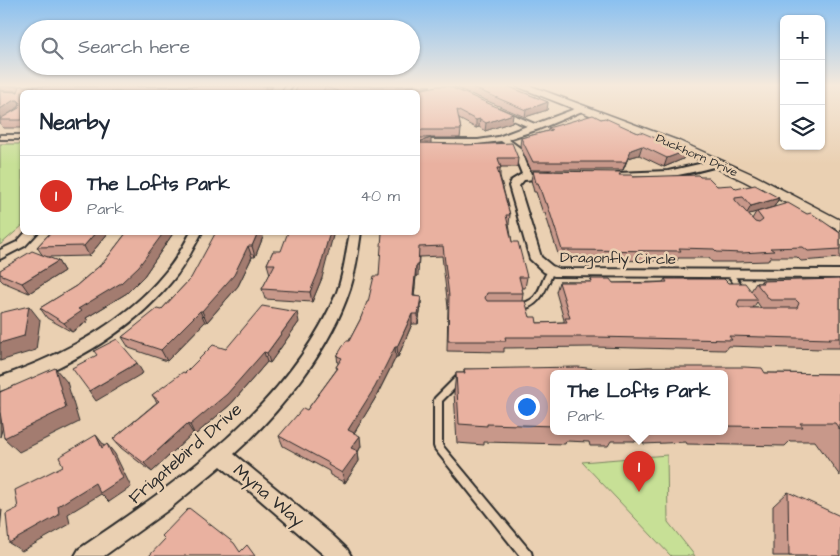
<!DOCTYPE html>
<meta charset="utf-8">
<style>
body{margin:0;font-family:"Architects Daughter",sans-serif;background:#f6f6f7;color:#1f2937}
.controls{position:absolute;right:15px;top:15px;display:grid;overflow:hidden;border-radius:8px;box-shadow:0 1px 4px #0004}
.controls button{width:45px;height:45px;display:grid;place-items:center;padding:0;border:0;border-bottom:1px solid #e0e1e3;background:#fff;color:#1f2937;font:25px sans-serif}
.you{position:absolute;left:526px;top:406px;width:18px;height:18px;margin:-12px;border:4px solid #fff;border-radius:50%;background:#1a73e8;box-shadow:0 0 0 8px #1a73e833}
.badge{display:grid;place-items:center;width:32px;height:32px;border-radius:50%;background:#d93025;color:#fff;font-size:16px;font-weight:700}
.pin{position:absolute;translate:-50% -41px;filter:drop-shadow(0 1px 2px #0008)}
.pin::after{content:'';position:absolute;top:26px;width:18px;height:15px;background:inherit;clip-path:polygon(0 0,100% 0,50% 100%)}
.popup{position:absolute;left:550px;top:370px;width:178px;height:65px;box-sizing:border-box;display:grid;place-content:center;border-radius:8px;background:#fff;filter:drop-shadow(0 1px 4px #0005);font-size:16px;white-space:nowrap;color:#747a83}
.popup b{font-size:19px;color:#1f2937}
.popup::after{content:'';position:absolute;left:50%;top:100%;margin-left:-10px;border:10px solid transparent;border-top-color:#fff}
.list{margin:0;padding:0;list-style:none}
h2{display:flex;justify-content:space-between;align-items:center;height:65px;margin:0;padding:0 20px;font-size:21px}
h2 small{font-size:16px;font-weight:400;color:#747a83}
.list li{display:grid;grid-template-columns:32px 1fr auto;gap:15px;align-items:center;box-sizing:border-box;height:80px;padding:0 20px;border-top:1px solid #e0e1e3}
.list b{display:block;font-size:19px;white-space:nowrap}
.list p{margin:0;font-size:16px;white-space:nowrap;color:#747a83}
.list em{font-size:16px;font-style:normal;color:#747a83}
.icon{flex:none;width:28px;height:28px;fill:none;stroke:currentColor;stroke-width:2;stroke-linecap:round;stroke-linejoin:round}
.map{position:relative;flex:none;width:840px;height:556px;overflow:hidden}
.search{position:absolute;background:#fff;box-shadow:0 1px 4px #0004;left:20px;top:20px;width:400px;height:55px;display:flex;align-items:center;gap:12px;box-sizing:border-box;padding:0 18px;border-radius:28px;color:#747a83;font-size:19px}
.panel{position:absolute;background:#fff;box-shadow:0 1px 4px #0004;left:20px;top:90px;width:400px;height:145px;border-radius:8px}
.map>svg:first-child{display:block}
</style>
<div class="map">
<svg width="840" height="556" viewBox="0 0 840 556">
<rect width="100%" height="100%" fill="#ead0b2"/>
<filter id="ink" filterUnits="userSpaceOnUse"><feTurbulence type="fractalNoise" baseFrequency=".02" numOctaves="2"/><feDisplacementMap in="SourceGraphic" scale="10" xChannelSelector="R" yChannelSelector="G"/><feConvolveMatrix kernelMatrix="1 2 1 2 8 2 1 2 1" color-interpolation-filters="sRGB"/></filter>
<g filter="url(#ink)">
<path fill="#c7e096" stroke="#798660" d="M0,144H22V226L0,245Z
M667,455L668,522L695,556H671L582,462Z"/>
<g fill="none" stroke-linecap="round" stroke-linejoin="round">
<defs>
<path id="lane" d="M551,268L554,270C546,288 540,311 516,309L515,307L516,305C535,301 537,296 544,278C546,274 547,271 551,268Z
M730,272L732,273L743,287L744,289L743,291H739L728,275L727,274Z
M460,375L463,376L464,378L463,380L442,401V445L531,552L532,556H520L435,449L434,446V400L435,398L457,376Z"/>
<path id="street" d="M286,86H292L288,92H282Z
M580,107L587,109L539,129L508,139L520,148L531,174L549,172L554,175L549,178L524,180L519,186L541,257L552,266L559,269L840,270V278L554,276L544,272L530,259L509,186L512,180L522,174L512,149L501,141L478,144L418,145V140H478L498,137L527,126L496,113L495,111L499,109L535,124Z
M0,135H22V139H0Z
M717,160L721,163L720,165C702,171 626,188 612,176L617,173L668,171Z
M26,232H38L25,246L0,259V250L17,242Z
M191,232H202C193,249 184,267 172,281C129,334 64,369 0,391V377C60,356 123,324 164,274C175,262 183,247 191,232Z
M350,232H361C358,251 356,271 350,289C330,350 281,412 234,454L330,533L347,549L351,556H325L221,466L168,510L104,556H75L79,549C178,482 289,406 337,292C344,273 346,252 350,232Z"/>
<path id="secondary" d="M516,86H531L679,141L754,175L840,220V231L744,181L671,147Z"/>
</defs>
<use href="#lane" stroke="#2b2b2b" stroke-width="4"/>
<use href="#street" stroke="#2b2b2b" stroke-width="4"/>
<use href="#secondary" stroke="#2b2b2b" stroke-width="3"/>
<use href="#lane" fill="#ead0b2" fill-rule="evenodd"/>
<use href="#street" fill="#ead0b2" fill-rule="evenodd"/>
<use href="#secondary" fill="#ead0b2" fill-rule="evenodd"/>
</g>
<path fill="#c8988a" stroke="#2b2b2b" fill-rule="evenodd" d="M0,86H273L269,92H22V128H3L0,123V91L18,92V91H0ZM18,107H19V108L6,115Z
M298,86H431L418,90L513,114L512,122L485,131L479,127L476,128L459,119L461,130L460,138H426L431,144L464,145L518,158L517,167H500V176L510,215L509,224L512,242L527,277L525,288H522L523,293L522,301L530,317L537,323L564,322V320L556,292L559,282H590L591,279L613,283L663,282L665,279L728,283L751,291L756,283H760L761,281L840,280V348H822L821,349L728,346L725,350L592,347L504,348V352L447,351L448,307L442,256L419,257L418,276H416L414,296L421,297V307L418,324H412L398,357H396L376,397L354,433L361,446L358,452L359,461L345,483L330,475L329,471L283,446L279,436L307,410L337,369L336,367L338,364L337,356L349,341L360,320L368,302L379,276L418,92H295ZM757,302L761,308H753Z
M452,86H507L548,102L547,110L525,117Z
M601,119L686,151L683,159L664,167L639,155L628,158L623,170H531L520,146L521,138L548,131V128Z
M533,171L620,175L633,177H700L717,186L779,198L774,207L840,233V258L801,261L797,257H770L768,261L737,262H712L709,258H678L677,261L560,260L545,213H543L536,192H534L531,180ZM756,212L752,219L748,214Z
M51,232H109L89,256L46,257L58,261L64,271L29,293L3,282L0,279V270L43,256L37,247Z
M127,232H174L144,276L127,293L86,318L88,321L72,332L47,318L40,308L76,286L104,262Z
M263,237L255,257H252L238,286L207,322H205L167,361L129,348L122,337L161,310L191,278Z
M273,251L322,278L312,302L265,299L262,289L270,274L267,264Z
M299,322L270,363L267,362L231,404L195,435L193,433L152,472L121,448L113,439L157,402L152,395L185,373L226,349Z
M630,368L765,373L840,374V476L815,441H790L785,446L687,444L686,442L644,444L643,442L633,441H611L608,446H590L589,442L566,441L565,444L484,442V445L457,443L454,392L456,373H464V369L598,373H628ZM554,373H724V431H554Z
M788,492L840,556H773V506Z"/>
<path fill="#a37c70" stroke="#2b2b2b" d="M267,86H273L269,92H263Z
M414,86H431L414,91Z
M14,100H18L22,107H18L0,120V109Z
M548,102L547,110L525,117L526,110Z
M513,114L512,122L485,131L486,123Z
M480,119L479,127L476,128V120Z
M431,138V147L418,151V142Z
M642,146L639,155L628,158L623,170L626,162L631,150Z
M686,151L683,159L664,167L667,158Z
M779,198L774,207L746,215L751,206Z
M96,232H109L89,256L84,246Z
M164,232H174L144,276L127,293L86,318L88,321L72,332L64,323L78,309Z
M258,232H262L263,237L255,257L252,246Z
M330,232H334L322,278L312,302L310,292Z
M248,246L252,257L238,286L207,322L202,311Z
M58,261L64,271L29,293L22,283Z
M416,266V276L413,306V296Z
M421,297V307L418,324V314Z
M29,306L40,320L36,350L0,361V343Z
M200,311L205,322L167,361L161,350Z
M297,312L299,322L270,363L267,353Z
M412,314V324L398,357L397,347Z
M395,347L396,357L376,397L350,440L348,430Z
M264,352L267,362L231,404L195,435L190,425Z
M137,363L143,373L96,401L89,391Z
M55,368L67,382L79,422L19,452L4,438Z
M0,407L7,413L0,437Z
M187,424L193,433L152,472L144,463Z
M96,435L104,445L110,458L102,448Z
M360,436L361,446L358,452L359,461L345,483L342,473L351,448Z
M107,444L115,454L131,487L109,502L101,494L68,514L70,524L22,551L9,543Z
M0,508L2,510L0,529Z"/>
<path fill="#e9b1a0" stroke="#2b2b2b" d="M20,86L55,87L267,86L263,92H22V120H0V119L19,108L20,102L18,100H14L0,109V91L18,92Z
M298,86H416L418,90L437,86H448L513,114L486,123L480,119L476,120L457,110L461,130H418V92H337L338,91L325,87L323,92H295Z
M469,86H507L548,102L526,110Z
M593,115L601,119L605,118L638,133L641,132L686,151L667,158L642,146L631,150L626,162H533L521,138L552,130L548,128Z
M418,138H431L418,142Z
M418,143L464,144V145L512,143L518,158H498L501,168H497L510,215H506L512,242H518L527,277H519L523,293H487L485,298L487,301H525L530,317H536L537,323L567,322L565,318H570L559,282H592L591,279H610L613,283H649L667,282L665,279H724L728,283H745L758,300H739L737,305L739,308H797L799,303L796,300H770L756,283H763L761,281L839,279L840,280V338H829L830,339L729,336L732,340L596,337H505L506,341H448L449,296L443,246L419,247L418,266H416L413,296L421,297L418,314H412L397,347H395L375,387L348,430L360,436L351,448L358,451L342,473L328,465L329,463L279,436L303,408L307,410L338,368L336,367L342,358L337,356L346,341H349L360,320L367,302H368L374,276H379L382,232H418Z
M533,171L621,172L619,175H632L633,177L698,175L700,177H708L717,186L732,185L736,189L755,185L779,198L751,206L743,197L735,198V200L755,222L759,223L763,220L757,212L788,203L807,214L811,213L840,233V249L808,251L803,247L770,248L774,251L742,253L717,252L714,249L679,248L681,251L562,250L547,203H545L538,183H536Z
M51,232H96L84,246L37,247Z
M127,232H164L139,266L121,283L78,309L82,311L64,323L40,308L76,286L104,262Z
M216,232H258L252,246H248L234,275L202,311H200L161,350L122,337L157,309L161,310L191,278Z
M288,232H330L320,268L310,292L262,289L275,264H267L273,251H281Z
M32,251L58,261L22,283L0,274V270Z
M29,306L24,336L0,343V313Z
M262,306L297,312L267,353L264,352L227,394L190,425L187,424L144,463L113,439L159,401L152,395L183,372L185,373L213,345L226,349Z
M117,339L137,363L89,391L72,368L97,355L94,351Z
M578,367L596,369L598,373L632,372L630,368L648,367H744L762,368L765,373L840,374V430L835,423H800L803,427L724,426V373H554V426L487,424V426L459,424L456,373H465L464,369Z
M55,368L66,408L4,438L0,412V392Z
M96,435L102,448L107,444L123,478L100,493L95,483L58,506L59,515L9,543L6,514L18,508L15,490L63,466L59,457Z
M788,492L840,516V556H789Z
M189,508L234,543L240,552L247,545L255,556H149L165,539L162,536Z"/>
</g>
<linearGradient id="sky" x2="0" y2="1"><stop stop-color="#8ac0f0"/><stop offset="0.52" stop-color="#f6eadc"/><stop offset="1" stop-color="#f6eadc" stop-opacity="0"/></linearGradient>
<rect width="840" height="164" fill="url(#sky)"/>
<g text-anchor="middle" stroke-width="5" stroke-linejoin="round" paint-order="stroke">
<g font-size="12" fill="#2b2b2b" stroke="#ead0b2">
<text transform="translate(697 155) rotate(24)" y="4">Duckhorn Drive</text>
</g>
<g font-size="15" fill="#2b2b2b" stroke="#ead0b2">
<text transform="translate(618 258) rotate(1)" y="5">Dragonfly Circle</text>
</g>
<g font-size="18" fill="#2b2b2b" stroke="#ead0b2">
<text transform="translate(185 453) rotate(-41)" y="6">Frigatebird Drive</text>
<text transform="translate(269 495) rotate(40)" y="6">Myna Way</text>
</g>
</g>
</svg>
<div class="controls">
<button>+</button>
<button>−</button>
<button><svg class="icon" aria-label="layers" viewBox="0 0 24 24"><path d="M12 4l9 5-9 5-9-5zM3 14l9 5 9-5"/></svg></button>
</div>
<div class="you"></div>
<div class="pin badge" style="left:639px;top:492px">1</div>
<div class="popup"><b>The Lofts Park</b>Park</div>
<div class="search"><svg class="icon" aria-label="search" viewBox="0 0 24 24"><circle cx="10" cy="10" r="6"/><path d="M15 15l6 6"/></svg>Search here</div>
<section class="panel">
<h2>Nearby<small></small></h2>
<ul class="list">
<li><span class="badge">1</span><div><b>The Lofts Park</b><p>Park</p></div><em>40 m</em></li>
</ul>
</section>
</div>
